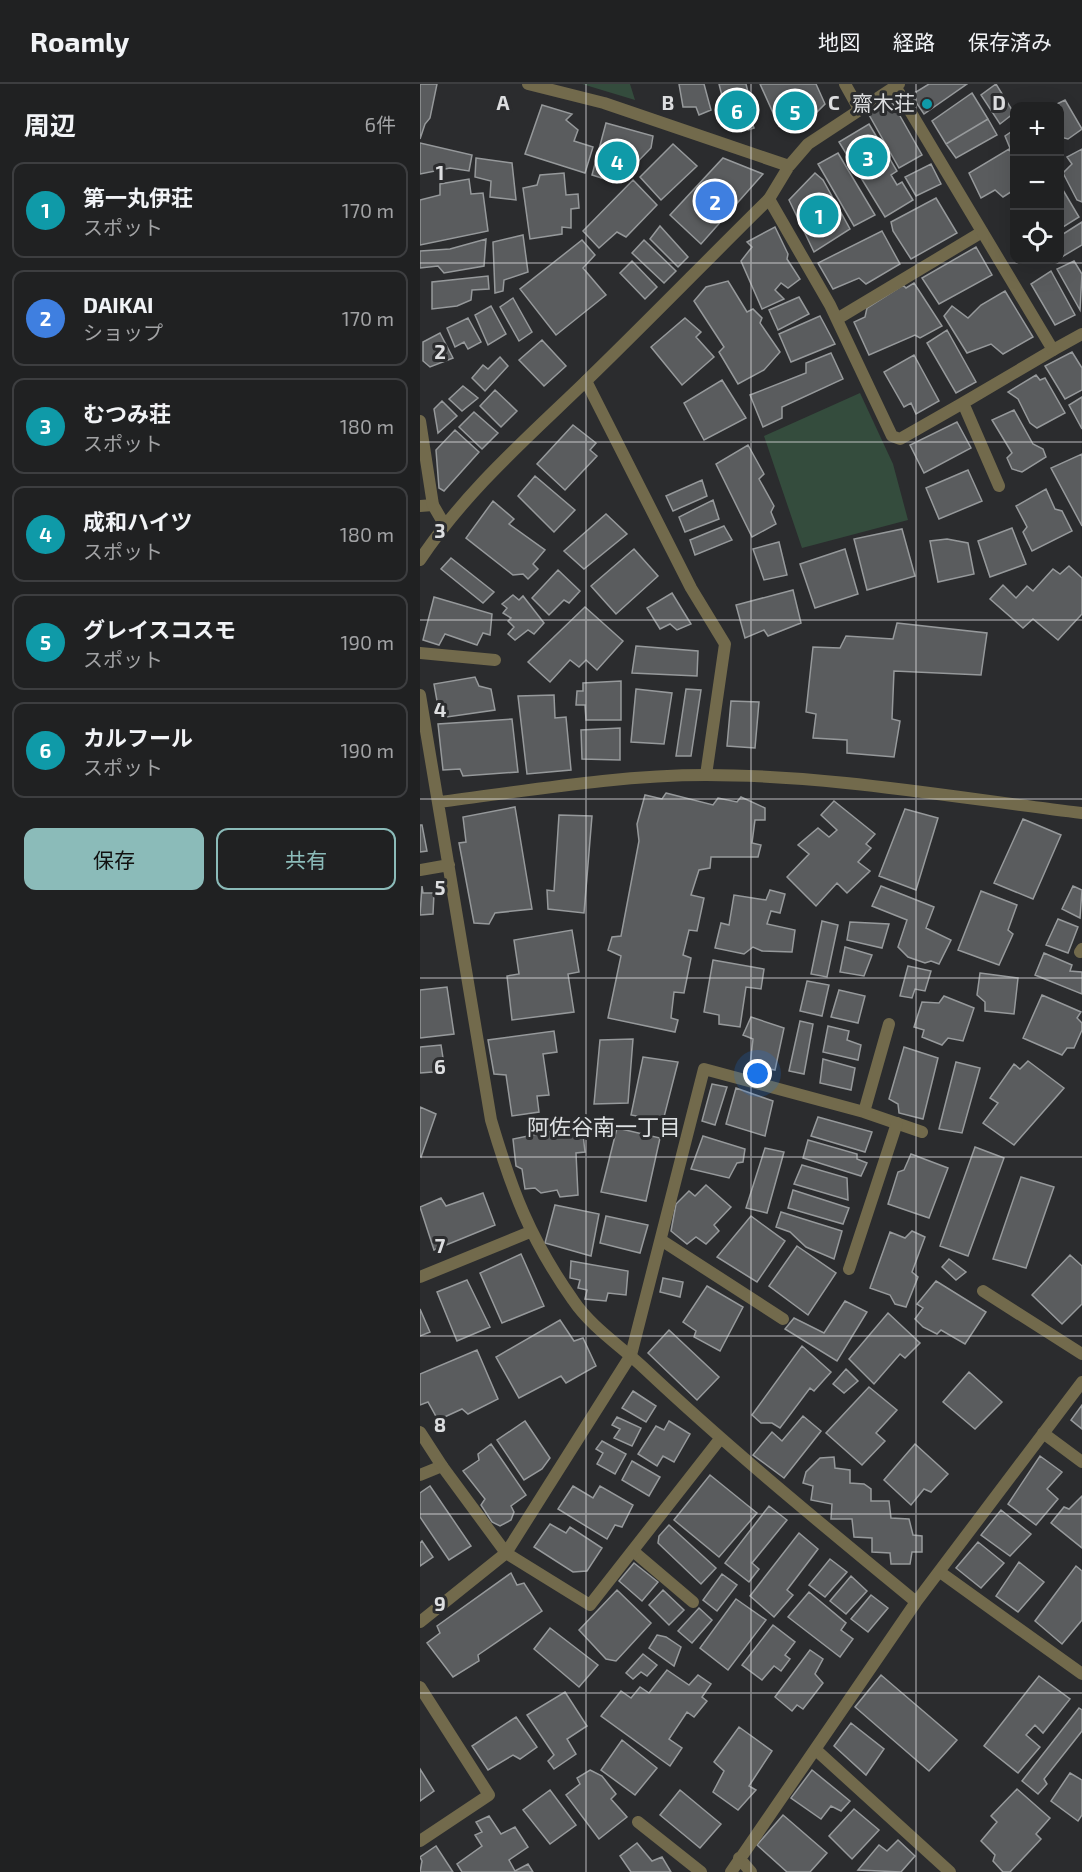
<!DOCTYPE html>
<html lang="ja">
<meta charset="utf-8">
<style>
body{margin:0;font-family:"Exo 2","Noto Sans JP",sans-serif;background:#2d2e2f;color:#f1f3f6}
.controls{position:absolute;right:18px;top:18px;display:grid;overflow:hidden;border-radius:12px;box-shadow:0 6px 24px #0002}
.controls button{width:54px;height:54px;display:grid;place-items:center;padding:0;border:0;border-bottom:2px solid #3d3e40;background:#202122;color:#f1f3f6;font:30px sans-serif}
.you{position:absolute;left:338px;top:990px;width:21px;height:21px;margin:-15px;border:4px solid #fff;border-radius:50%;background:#1a73e8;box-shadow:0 0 0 9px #1a73e833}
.badge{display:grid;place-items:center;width:39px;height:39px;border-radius:50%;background:#8bbbb9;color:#fff;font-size:20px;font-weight:700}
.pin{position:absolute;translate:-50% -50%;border:3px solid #fff;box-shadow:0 2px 6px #0006}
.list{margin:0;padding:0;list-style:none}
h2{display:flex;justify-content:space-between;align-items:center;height:78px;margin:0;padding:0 24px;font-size:26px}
h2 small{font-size:20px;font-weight:400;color:#a2a3a5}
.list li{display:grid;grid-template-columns:39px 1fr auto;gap:18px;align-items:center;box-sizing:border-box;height:96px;margin:0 12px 12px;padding:0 12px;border:2px solid #3d3e40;border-radius:12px}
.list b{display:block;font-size:22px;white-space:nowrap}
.list p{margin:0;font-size:20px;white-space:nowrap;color:#a2a3a5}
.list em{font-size:20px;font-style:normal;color:#a2a3a5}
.actions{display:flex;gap:12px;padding:18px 24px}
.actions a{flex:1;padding:14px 0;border:2px solid #8bbbb9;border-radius:12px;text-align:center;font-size:21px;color:#8bbbb9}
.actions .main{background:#8bbbb9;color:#111}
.icon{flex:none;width:33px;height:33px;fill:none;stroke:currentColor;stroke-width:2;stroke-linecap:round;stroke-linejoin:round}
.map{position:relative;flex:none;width:662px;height:1788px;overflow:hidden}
header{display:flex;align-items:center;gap:36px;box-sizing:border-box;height:84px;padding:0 30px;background:#202122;border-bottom:2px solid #3d3e40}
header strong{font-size:28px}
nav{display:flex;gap:33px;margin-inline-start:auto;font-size:21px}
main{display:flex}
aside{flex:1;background:#202122}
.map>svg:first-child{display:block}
</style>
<header>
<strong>Roamly</strong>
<nav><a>地図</a><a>経路</a><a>保存済み</a></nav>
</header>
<main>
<aside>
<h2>周辺<small>6件</small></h2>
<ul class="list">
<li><span class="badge" style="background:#0f9aa8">1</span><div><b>第一丸伊荘</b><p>スポット</p></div><em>170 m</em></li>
<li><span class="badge" style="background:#3f7fe0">2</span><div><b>DAIKAI</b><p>ショップ</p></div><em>170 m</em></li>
<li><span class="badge" style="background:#0f9aa8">3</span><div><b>むつみ荘</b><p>スポット</p></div><em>180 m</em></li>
<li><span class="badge" style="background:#0f9aa8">4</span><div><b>成和ハイツ</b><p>スポット</p></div><em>180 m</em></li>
<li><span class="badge" style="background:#0f9aa8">5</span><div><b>グレイスコスモ</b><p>スポット</p></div><em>190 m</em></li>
<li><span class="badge" style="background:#0f9aa8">6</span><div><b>カルフール</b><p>スポット</p></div><em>190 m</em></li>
</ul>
<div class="actions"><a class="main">保存</a><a>共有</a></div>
</aside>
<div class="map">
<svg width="662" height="1788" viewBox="0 0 662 1788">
<rect width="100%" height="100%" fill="#2b2c2e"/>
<path fill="#344c3d" d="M162,0H210L215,16Z
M440,309L473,380L488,436L382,464L344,352Z"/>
<path fill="#5a5c5e" stroke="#96999b" stroke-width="1.5" d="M0,0H17L10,34L5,40L0,55Z
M259,0H284L291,26L279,31L276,23H263Z
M299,0H326L328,8L324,14L334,44L328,46L320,38L309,40Z
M340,0H396L405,20L392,33L359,42Z
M509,0H547L504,30L491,11Z
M576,0L594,29L580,40L561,11Z
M552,9L568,35L526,60L512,37Z
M471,16L502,71L479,84L448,29Z
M645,16L662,45L648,55L640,53V22H633Z
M122,21L152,30L146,36L158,46L154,57L173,63L165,89L105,70Z
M568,35L577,51L536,74L526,60Z
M186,39L233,52L231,64L197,99L172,91Z
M449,40L477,87L471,91L477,101L482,98L493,116L465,133L419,58Z
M594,46V74L585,52Z
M0,59L52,71L49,87L30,84L0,90Z
M253,60L277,82L241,116L220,93Z
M589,65L594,74V106L583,113L575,106L561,114L549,89Z
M662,65V118L657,116L643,89L652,80L647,73Z
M418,69L455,131L434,142L398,80Z
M56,74L92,79L96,116L70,113L71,97L55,93Z
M303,74L343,90L281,160L250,131Z
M511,80L521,100L496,112L485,93Z
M144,89L146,111L158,110L159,124L151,125V144L142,143V150L110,155L103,104L117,101L120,91Z
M395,89L403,96L430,145L394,168L369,116Z
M49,95L51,110L63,109L68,147L0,161V116L20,111V100Z
M213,96L237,121L206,153L197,148L179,164L163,147Z
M640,101L659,133L640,145Z
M516,114L537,149L491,175L473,147L471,138Z
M662,138V161L640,174V152Z
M240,142L268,173L258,183L230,155Z
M355,143L368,170L367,175L380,195L368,204L361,199L355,206L364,215L342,225L321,177L332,163L327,158Z
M462,147L480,180L446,200L439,194L413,205L398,179Z
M103,151L108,188L84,196L83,207L75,209L73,158Z
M66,155L64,182L24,189L18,182L0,184V167L30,165Z
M162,156L175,171L163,184L186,211L136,251L100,205Z
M224,156L256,187L244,199L212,169Z
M556,163L572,191L519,220L502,194Z
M212,177L237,203L225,215L200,189Z
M654,177L662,190L660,226L637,185Z
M631,187L655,231L635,241L611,200Z
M68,192L69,205L52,206L51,216L37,222L12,225V198Z
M308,197L327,228L333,225L342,234L340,239L360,268L344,286L318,300L299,268L304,263L274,217L286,203Z
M494,199L522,242L500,254L495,251L449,271L434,238L445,233L447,224L483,201L486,204Z
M585,207L613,253L583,270L571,260L547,269L524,232L532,222L548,234L561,221Z
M379,213L389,230L358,246L349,226Z
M93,214L112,248L99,257L80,223Z
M71,222L86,250L68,261L55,231Z
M400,232L415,260L371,278L359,250Z
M48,234L61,258L48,265L44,258L35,263L27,244Z
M265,234L281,248L276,253L294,273L262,301L231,263Z
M527,246L556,298L536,309L507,259Z
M20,249L33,274L10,283L3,277V258Z
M122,256L146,282L124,302L99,276Z
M652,268L662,284V306L645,315L625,282Z
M411,269L423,295L362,323V334L343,343L330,311L386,289V279Z
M494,271L519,317L496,330L491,319L484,323L464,288Z
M80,273L88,282L65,307L52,294L63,281L68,285Z
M616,291L620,296L625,294L645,329L617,344L610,339L598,315L588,308Z
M302,296L326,334L284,356L264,319Z
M43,302L58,314L42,327L29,315Z
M75,306L97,327L81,343L60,322Z
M662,313V345L649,321Z
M22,317L37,332L18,349L14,325Z
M594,326L613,360L623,365L626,373L602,388L592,385L587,374L592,369L572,336Z
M54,328L78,349L62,365L39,343Z
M537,338L551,364L504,389L490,361Z
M153,341L176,359L170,366L177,372L145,406L117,380Z
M35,346L59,368L24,407L19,404L16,366Z
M328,361L344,390L339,395L354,422L351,428L356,440L332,453L296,380Z
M662,370V442L631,384Z
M548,386L562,417L519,435L506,404Z
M115,392L155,426L134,448L98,412Z
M282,396L287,412L253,427L246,412Z
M626,405L635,425L642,427L652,447L612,467L603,448L607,443L596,422Z
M293,416L299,435L265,448L259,433Z
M73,417L94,435L89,440L125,466L113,480L118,485L108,495L103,490L93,491L46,454Z
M186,430L207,450L164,485L144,467Z
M304,442L312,456L275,471L270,456Z
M592,444L606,480L570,493L558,457Z
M482,445L495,492L447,506L434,455Z
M527,455L548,459L554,490L518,498L510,457Z
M359,458L367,491L344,496L333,465Z
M214,465L238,492L196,530L171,502Z
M425,465L438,510L395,524L380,480Z
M31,474L74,508L63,519L21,485Z
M649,482L662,494V530L638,556L613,535L603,544L570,515L583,501L596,514L607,502L613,507L633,485L640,490Z
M138,486L160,507L149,519L144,516L129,531L112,514Z
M373,506L381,539L348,552L344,546L325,554L316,521Z
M252,509L271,540L257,546L250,540L240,545L227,524Z
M93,511L99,516L103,512L124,539L114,550L108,546L95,556L88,550L94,543L88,537L91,534L83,529L87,524L82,520Z
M14,513L72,530L70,551L63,549L57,561L25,550L19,561L3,556Z
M165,523L203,557L177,586L166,576L159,583L150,576L130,598L108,578Z
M477,539L567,549L561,591L474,587L472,635L480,637L474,673L427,669V656L393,654L396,630L386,628L393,563L420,564L426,552L473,555Z
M216,562L278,567L277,592L212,589Z
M55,593L59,602L71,605L75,626L20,634L14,600Z
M201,597V636H166L165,621H156L157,607H163V599Z
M216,605L252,609L244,660L211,658Z
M266,605L281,606L271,672H256Z
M134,611L135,634L146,633L151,686L107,690L98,612Z
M311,617L339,618L335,664L307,662Z
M92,635L98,688L43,692L40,685L23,686L18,640Z
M200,644V676L162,675L161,646Z
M246,709L293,721L298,714L317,718L321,713L345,724V736H335L332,759L341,761L338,773H291L290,784L279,786L271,811L284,814L277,847L269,846L263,871L271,874L264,909L254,908L251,934L258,936L255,948L188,934L201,872L188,866L192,853L201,852L219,757L217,740L225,711L242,715Z
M414,717L455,750L446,760L451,764L438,778L450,787L427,809L417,799L396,822L367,793L389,770L378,761L398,744L409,753L417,746L401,731Z
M95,723L112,825L75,829L69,840L54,839L39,759L46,758L43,733Z
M485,725L518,734L496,806L459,792Z
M139,731L172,732L164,829L128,825L127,806L134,807Z
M603,735L641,751L613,815L574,799Z
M0,741H2L7,767L0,768Z
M2,802L3,809H14L13,830L0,831Z
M461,802L514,823L506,844L531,856L519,880L511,877L505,879L488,873L478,863L487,836L452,822Z
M653,802L662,806L660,834L642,825Z
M350,806L365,810L360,829L351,827L347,840L375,846L372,868L342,867L333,863L324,870L295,864L301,839L309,841L314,811L346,816Z
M561,807L597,821L588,846L593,850L579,881L538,866Z
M638,835L658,843L648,869L626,861Z
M402,837L418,841L407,893L391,890Z
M430,838L469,840L462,864L427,856Z
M152,846L159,888L148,890L154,928L92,936L87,892L99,890L94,856Z
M425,863L452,871L444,892L420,888Z
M624,869L652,881L650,887L662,888V910L615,891Z
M293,876L344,885L341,905L326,903L320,943L299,940V931L284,928Z
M488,882L511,887L505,907L495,905L492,914L480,912Z
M560,889L598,894L594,930L565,927V918L557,911Z
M387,897L409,901L402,932L380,927Z
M27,903L34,950L0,954V906Z
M419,906L445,912L438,939L411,933Z
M622,911L661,928L657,934L662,939V946L654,964H647L642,971L603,954Z
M524,912L554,924L543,957L528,954L522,961L502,953L504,946L494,943L502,918L519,919Z
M331,933L364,944L355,986L330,981L333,955L323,951Z
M380,937L393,940L384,990L369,987Z
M408,942L429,947L427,956L441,961L438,976L403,968Z
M134,947L137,968L123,970L129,1011L117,1012L119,1028L92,1032L86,991L74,990L68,956Z
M213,955L208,1019L174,1020L180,956Z
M21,961L25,987L0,989V963Z
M484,963L518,974L503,1035L479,1029L478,1020L469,1015Z
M223,973L258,978L243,1037L211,1031Z
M403,975L435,984L431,1006L400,999Z
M608,977L644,1004L594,1061L563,1039L578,1019L570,1014L594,980L600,985Z
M536,978L560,984L542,1049L519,1045Z
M292,1000L307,1003L295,1041L282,1037Z
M316,1004L353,1017L345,1052L306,1040Z
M0,1023L16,1030L1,1073L0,1072Z
M398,1033L452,1048L445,1068L391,1052Z
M162,1041L165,1068L156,1069L158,1111L140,1113L137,1106L121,1109L115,1104L105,1105L102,1085L96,1082L93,1055Z
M197,1044L240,1054L226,1117L181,1108Z
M283,1052L325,1065L323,1078L317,1079L309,1094L271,1085Z
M388,1056L437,1070V1075L447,1079L441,1092L383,1074Z
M555,1063L584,1074L548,1172L520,1162Z
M345,1064L364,1068L347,1129L326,1124Z
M491,1070L528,1084L509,1134L468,1120L478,1088L484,1086Z
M382,1081L427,1094L428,1116L374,1100Z
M601,1093L634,1103L606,1184L573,1175Z
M286,1101L311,1123L294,1141L299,1147L286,1160L276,1153L267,1160L251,1147L256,1120L269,1107L275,1112Z
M373,1106L429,1124L423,1140L368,1124Z
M63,1109L75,1141L14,1166L0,1123L21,1114L26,1122Z
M135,1121L179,1130L171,1172L125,1159Z
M361,1128L422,1147L414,1175L386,1163L370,1148L356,1143Z
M186,1132L228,1141L220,1169L180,1159Z
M331,1132L365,1157L337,1198L297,1173Z
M492,1147L505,1153L492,1188L498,1193L486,1223L475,1220L470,1211L450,1204L470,1148L485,1154Z
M377,1162L416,1189L388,1231L349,1202Z
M101,1170L124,1222L82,1239L60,1189Z
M650,1171L662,1182V1220L642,1240L612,1211Z
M529,1175L546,1188L536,1196L522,1183Z
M151,1177L208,1187L206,1211L188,1209L186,1217L165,1215L167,1206L158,1204L160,1196L150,1194Z
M243,1194L263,1198L260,1213L240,1208Z
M47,1196L70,1243L37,1257L17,1208Z
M516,1197L566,1228L545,1260L521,1246L517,1250L503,1243L495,1235L503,1224L497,1220Z
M287,1202L323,1223L300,1267L274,1253L276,1247L263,1238Z
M425,1217L447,1228L417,1277L365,1245L374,1234L404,1249Z
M0,1225L10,1248L0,1252Z
M468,1229L500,1259L485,1274L480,1270L454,1300L429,1275Z
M140,1236L154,1257L163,1254L176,1282L146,1299L141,1292L99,1314L76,1273Z
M249,1246L299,1293L277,1316L228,1269Z
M382,1262L411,1288L394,1307L390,1304L360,1344L352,1339H341L332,1331Z
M57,1266L78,1315L48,1330L42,1325L18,1336L8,1318L0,1321V1290Z
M426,1285L438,1297L424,1309L413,1300Z
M549,1288L582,1318L555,1345L523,1318Z
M449,1303L477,1326L456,1349L465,1357L442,1381L406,1349Z
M213,1307L236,1322L226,1338L202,1324Z
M662,1321V1345L651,1336Z
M383,1332L401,1347L364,1394L333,1371L352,1348L362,1357Z
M197,1333L221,1344L212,1362L194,1354L200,1345L192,1341Z
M105,1337L130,1374L122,1385L104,1396L77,1356Z
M249,1337L270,1350L254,1378L243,1372L237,1382L218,1370L236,1342L244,1346Z
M182,1357L206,1370L195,1390L177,1380L183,1369L176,1365Z
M71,1360L106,1411L91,1422L94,1428L91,1436L80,1442L72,1438L61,1421L65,1415L43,1387L59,1376L58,1370Z
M495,1360L528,1390L511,1408L504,1405L491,1421L464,1396Z
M620,1372L642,1388L627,1405L638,1415L616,1441L588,1420Z
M414,1373L415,1384L430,1386V1399L444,1400L451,1405V1417H469L471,1434L489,1435L493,1451L502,1452V1468H492L490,1480H471L470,1469L452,1468V1454L434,1453L432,1435H411L412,1420L391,1416L393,1402L383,1399L386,1388L400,1374Z
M212,1377L240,1393L229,1412L202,1396Z
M290,1391L337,1429L299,1473L254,1436Z
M10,1402L51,1462L29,1476L0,1433V1409Z
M153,1402L173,1414L180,1402L213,1421L202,1443L195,1441L187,1455L138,1425Z
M662,1412V1464L631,1439L644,1423L649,1425Z
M349,1422L367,1436L332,1479L339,1485L329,1498L305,1479Z
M581,1426L611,1450L590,1472L561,1451Z
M130,1440L146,1449L150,1443L182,1464L167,1487L153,1488L114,1463Z
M249,1441L296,1484L281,1500L238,1459L239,1452Z
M379,1449L398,1465L367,1506L373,1511L354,1533L330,1512Z
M2,1457L13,1473L0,1482V1459Z
M558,1458L584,1479L561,1504L536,1484Z
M410,1475L427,1488L405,1513L389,1501Z
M599,1478L624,1498L598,1528L576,1512Z
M214,1479L238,1498L222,1517L199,1497Z
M656,1482L662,1487V1536L642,1560L615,1537Z
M91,1489L97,1501L104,1499L122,1527L58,1571L59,1577L33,1593L7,1559L20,1549L17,1542Z
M302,1490L317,1501L297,1527L283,1516Z
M431,1492L447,1507L426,1530L410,1517Z
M197,1506L231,1539L196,1577L186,1575L159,1546Z
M243,1506L264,1526L249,1541L229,1521Z
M389,1508L426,1539L421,1546L433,1555L420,1573L368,1533Z
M451,1511L468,1524L448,1548L431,1535Z
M316,1515L346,1536L308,1586L280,1564Z
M279,1524L292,1536L272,1559L258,1547Z
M353,1541L375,1558L365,1571L370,1575L361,1587L354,1582L342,1596L322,1581Z
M130,1544L178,1581L159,1603L114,1565Z
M237,1551L246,1553L261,1563L254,1582L229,1564Z
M390,1566L403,1575L395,1590L403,1599L383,1625L377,1621L372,1627L355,1613Z
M223,1570L237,1581L227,1592L221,1588L213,1595L206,1589Z
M247,1586L269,1601L278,1591L291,1600L282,1613L287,1617L274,1633L267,1628L249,1655L262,1664L250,1682L181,1632L201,1607L211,1614L220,1603L229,1609Z
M461,1591L537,1656L509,1687L435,1623Z
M619,1592L650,1615L623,1649L615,1641L606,1651L620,1663L598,1689L564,1662Z
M145,1608L167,1642L147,1655L156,1670L134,1685L128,1677L134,1671L107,1631Z
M659,1624L662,1626V1647L624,1695L627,1700L618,1710L602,1697Z
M96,1633L117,1663L100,1675L93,1671L68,1686L52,1662Z
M431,1639L464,1665L446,1691L414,1662Z
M319,1643L352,1667L329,1702L336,1706L318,1726L293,1708L304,1687L294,1678Z
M202,1656L237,1684L215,1711L181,1686Z
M0,1685L14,1707L0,1717Z
M170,1686L182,1692L196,1710L191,1715L207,1733L179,1755L146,1711L160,1700L157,1694Z
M392,1686L430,1717L421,1727L411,1722L401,1735L371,1714Z
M650,1689L662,1696V1731L658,1737L631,1717Z
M597,1705L630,1734L616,1750L621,1755L590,1788H583L573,1777L575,1771L561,1757L577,1738L571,1732Z
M130,1706L156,1741L130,1760L103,1726Z
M260,1706L301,1740L280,1764L240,1731Z
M434,1725L459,1746L432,1775L409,1752Z
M363,1731L407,1769L390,1788H367L337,1761Z
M69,1732L81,1750L95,1743L108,1763L89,1776L95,1787L108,1780L113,1788H42L37,1780L62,1762L55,1751L62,1748L56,1738Z
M478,1756L495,1772L481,1788L438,1786L459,1761L467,1767Z
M217,1759L232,1777L242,1773L251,1788H211L200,1772Z
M16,1762L33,1788H0L2,1777L0,1773Z"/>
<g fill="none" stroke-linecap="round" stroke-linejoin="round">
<path stroke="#726a4c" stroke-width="12" d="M349,115L410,221L472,352L480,355L543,319
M417,235L562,148
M166,297L271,504L305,560L286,691
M579,402L543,319L633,266
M0,422L13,421
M0,569L75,576
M660,868L662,865
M444,1028L469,940
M241,1156L363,1235
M563,1207L662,1270
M211,1271L284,985L444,1028L502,1048
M0,1391L22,1382
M213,1467L273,1518
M0,1603L69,1711L0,1757
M396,1666L530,1788
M218,1738L281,1788"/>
<path stroke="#726a4c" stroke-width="12" d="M108,0L184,19L369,82
M425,0L439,25
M475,2L633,266L662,250
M0,337L13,421L24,440
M0,476C45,408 106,355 164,299C227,238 287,176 349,115L369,82L388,60L479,0
M0,611L71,1036C92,1107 110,1155 153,1216C171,1243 202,1263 225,1285C312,1367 404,1442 496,1518
M19,718C107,707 197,691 286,691C412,691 537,714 662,729
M0,786L29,781
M429,1185L477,1039
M0,1193L110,1148
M0,1348L22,1382L86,1469L211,1271
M623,1349L662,1378
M520,1488L662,1590
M0,1538L86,1469L170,1521L300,1355
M319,1774L331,1788
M311,1788L496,1518L662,1298"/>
</g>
<path fill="none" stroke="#dddee0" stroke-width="1.5" stroke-opacity="0.55" d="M166,0V1788M331,0V1788M496,0V1788M0,179H662M0,358H662M0,536H662M0,715H662M0,894H662M0,1073H662M0,1252H662M0,1430H662M0,1609H662"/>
<circle fill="#0f9aa8" stroke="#2b2c2e" stroke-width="2" cx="507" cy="20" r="6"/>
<g text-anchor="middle" stroke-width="6" stroke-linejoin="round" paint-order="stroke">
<g font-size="21" fill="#dddee0" stroke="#2b2c2e" text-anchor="end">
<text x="495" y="27">齋木荘</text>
</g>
<g font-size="22" fill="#dde0e2" stroke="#2b2c2e">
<text x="184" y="1051">阿佐谷南一丁目</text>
</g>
</g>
<g font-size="20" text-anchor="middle" font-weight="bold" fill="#dddee0" stroke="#2b2c2e" stroke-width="6" stroke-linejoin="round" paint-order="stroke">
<text x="83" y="26">A</text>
<text x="248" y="26">B</text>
<text x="414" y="26">C</text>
<text x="579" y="26">D</text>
<text x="20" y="96">1</text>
<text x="20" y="275">2</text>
<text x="20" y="454">3</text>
<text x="20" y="633">4</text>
<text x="20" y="811">5</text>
<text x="20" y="990">6</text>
<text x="20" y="1169">7</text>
<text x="20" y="1348">8</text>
<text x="20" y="1527">9</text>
</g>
</svg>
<div class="controls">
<button>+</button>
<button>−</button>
<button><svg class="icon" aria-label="locate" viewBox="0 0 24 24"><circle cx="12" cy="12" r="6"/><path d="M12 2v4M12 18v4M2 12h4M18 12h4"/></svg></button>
</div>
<div class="you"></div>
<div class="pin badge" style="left:399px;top:131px;background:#0f9aa8">1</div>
<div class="pin badge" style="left:295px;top:117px;background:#3f7fe0">2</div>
<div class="pin badge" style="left:448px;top:73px;background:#0f9aa8">3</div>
<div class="pin badge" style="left:197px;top:77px;background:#0f9aa8">4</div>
<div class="pin badge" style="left:375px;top:27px;background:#0f9aa8">5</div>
<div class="pin badge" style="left:317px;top:26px;background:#0f9aa8">6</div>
</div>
</main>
